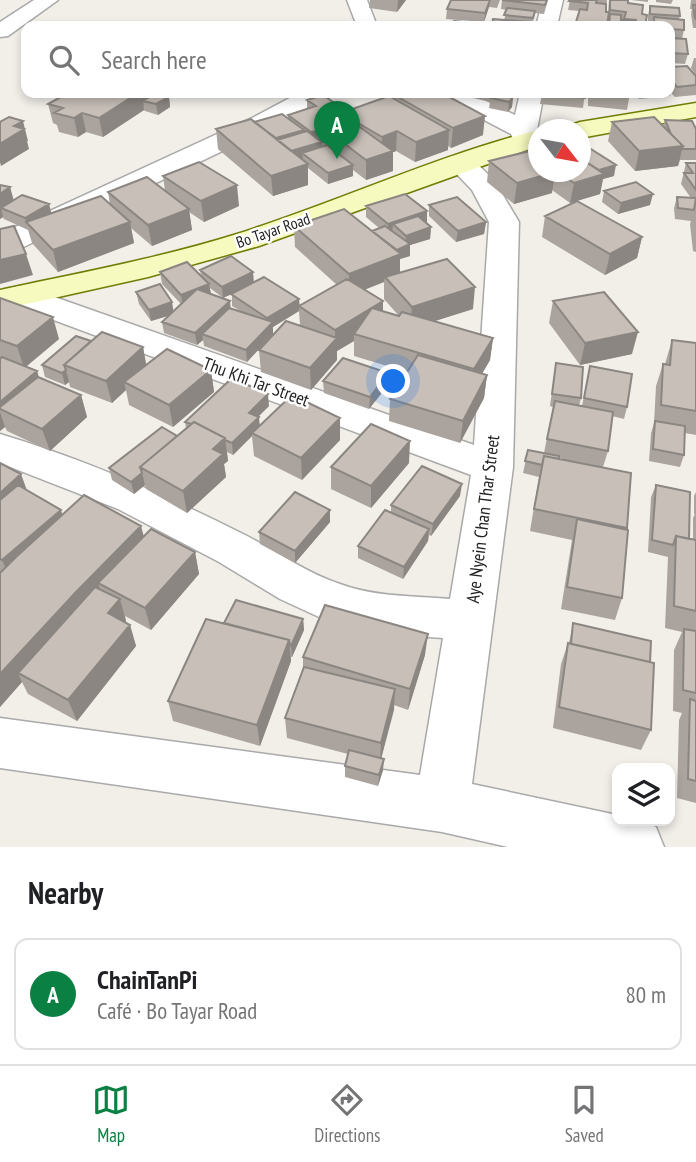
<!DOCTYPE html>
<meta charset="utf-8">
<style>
body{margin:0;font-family:"PT Sans Narrow",sans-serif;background:#f6f6f6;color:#202124}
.controls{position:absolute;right:21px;bottom:21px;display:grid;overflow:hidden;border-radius:14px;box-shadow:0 4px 10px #0003}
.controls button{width:63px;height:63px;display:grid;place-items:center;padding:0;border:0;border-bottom:2px solid #e0e0e0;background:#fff;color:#202124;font:35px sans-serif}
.compass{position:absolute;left:528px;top:119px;width:63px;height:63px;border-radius:50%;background:#fff;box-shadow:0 4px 10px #0003;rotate:121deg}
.you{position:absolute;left:394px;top:382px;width:24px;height:24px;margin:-18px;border:5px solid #fff;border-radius:50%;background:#1a73e8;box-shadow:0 0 0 10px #1a73e833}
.badge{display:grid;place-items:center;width:46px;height:46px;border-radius:50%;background:#0b8043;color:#fff;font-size:23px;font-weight:700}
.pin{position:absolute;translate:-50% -58px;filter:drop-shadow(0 2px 4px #0008)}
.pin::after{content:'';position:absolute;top:37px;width:24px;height:21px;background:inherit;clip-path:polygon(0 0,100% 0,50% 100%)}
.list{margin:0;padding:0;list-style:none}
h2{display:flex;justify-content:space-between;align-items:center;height:91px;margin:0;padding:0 28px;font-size:30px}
h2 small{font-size:23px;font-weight:400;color:#757577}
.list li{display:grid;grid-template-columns:46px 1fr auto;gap:21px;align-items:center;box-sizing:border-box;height:112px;margin:0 14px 14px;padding:0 14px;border:2px solid #e0e0e0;border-radius:14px}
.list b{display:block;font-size:26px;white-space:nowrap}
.list p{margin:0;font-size:23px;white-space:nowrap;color:#757577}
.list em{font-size:23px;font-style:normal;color:#757577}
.icon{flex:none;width:38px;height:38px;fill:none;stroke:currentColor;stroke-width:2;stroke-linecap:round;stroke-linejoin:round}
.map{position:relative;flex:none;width:696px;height:847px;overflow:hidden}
.search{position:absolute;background:#fff;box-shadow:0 4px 10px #0003;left:21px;right:21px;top:21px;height:77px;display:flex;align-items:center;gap:18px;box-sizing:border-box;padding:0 24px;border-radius:14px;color:#757577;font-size:26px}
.sheet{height:217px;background:#fff}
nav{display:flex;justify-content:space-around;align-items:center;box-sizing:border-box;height:98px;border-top:2px solid #e0e0e0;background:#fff;font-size:19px;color:#757577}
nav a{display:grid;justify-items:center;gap:4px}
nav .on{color:#0b8043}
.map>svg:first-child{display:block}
</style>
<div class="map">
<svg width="696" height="847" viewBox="0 0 696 847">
<rect width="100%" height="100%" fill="#f2efe9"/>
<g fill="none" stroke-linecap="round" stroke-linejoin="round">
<defs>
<path id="minor" d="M347,0H367L377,26H357Z
M543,0H563L557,26H536Z
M299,93H329L326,98L272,127L11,253L0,255V234L254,117Z
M439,93H469L515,115L520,93H544L537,130L538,141L534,147L525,149L516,147L511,134L442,98Z
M460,155L470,157L494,180L519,222L513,467L472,784L617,815V821H641L656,827L664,847H508L442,832L0,768V718L420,775L443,638L384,634L319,617L280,599L219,562L118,509L0,463V434C84,459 163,494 241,533C274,549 304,572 340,584C375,597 414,596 450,599L471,475L8,303L4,296L8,289L20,286L32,289L474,445L489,222L472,190L446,163L450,157Z"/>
<path id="tertiary" d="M34,0H58L8,36L0,37V22Z"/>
<path id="secondary" d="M696,103V117L580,138V130H567L571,125L580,122Z
M538,130V146L259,246L148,277L0,310V290C79,273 160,258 237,234C338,202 435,156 538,130Z"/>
</defs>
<use href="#minor" stroke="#a9a9a9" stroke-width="3"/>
<use href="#tertiary" stroke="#a9a9a9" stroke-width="3"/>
<use href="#secondary" stroke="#707d05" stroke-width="3"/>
<use href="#minor" fill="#fff" fill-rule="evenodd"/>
<use href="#tertiary" fill="#fff" fill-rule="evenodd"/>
<use href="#secondary" fill="#f7fabf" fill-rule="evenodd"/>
</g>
<path fill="#aba49e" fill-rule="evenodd" d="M370,0H406L397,12L369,8Z
M451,0H500L497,8L489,7L484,22L446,19L447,9Z
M502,0H548L544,14L535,13L532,26H492L504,20L507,10L501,9Z
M570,0H607L606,12H608L609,0H628V3L642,14L645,26H622L623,21H621V26H608V18L607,26H575L579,11L568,10Z
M631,0H648V2Z
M656,0H673L671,4L656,2Z
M691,0H696V28H693L691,14L692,9H690Z
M650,6L680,16L679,19L684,30L682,39L688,54L685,64L670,63V26H652L653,23H648V15Z
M694,58H696V75L691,68Z
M670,67L696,76V95L675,97L671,93L670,96L639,99L634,93H670Z
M170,93L166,96L169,97L170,107L158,115L145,111L144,110L103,137L86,132L78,137L59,132L57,125L53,123L48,104Z
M391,93L483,135L451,148L448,146V150L415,162L396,151L393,152V171L366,180L353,170V176L328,184L308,168V185L273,196L218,149L216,129L254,122L288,118V115L307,109V100L346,111L391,98Z
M473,93H514L511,96L513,97L512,107L508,112L489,108L490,102L473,98Z
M585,93L583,108L540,104L542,94Z
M588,93H630L627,110L588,106Z
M665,120L696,129V160H680L678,166L635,171L608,141L612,122L664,126Z
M489,161L538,172H580L614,176L603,179L600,194L570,203L552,190V193L514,204L487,182Z
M686,163H696V252L693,251L690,224L691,221L675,219L674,208L677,197L691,198L681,184Z
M163,176L239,206L204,222L189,212L192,230L152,246L131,228L134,243L58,272L32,243L28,230L4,219L3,217L0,219V185L10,187L13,200L52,213L110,205L108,192L165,191Z
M604,191L650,205L618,214L602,202Z
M429,205L486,222L484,234L456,242L429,216Z
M366,206L427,222L425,223L431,227L430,239L410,245V256L400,259V273L473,309L434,321L493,338L490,360L482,374L487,375L484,398L460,443L389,421L390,399L407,372L354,356V341L337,351V360L311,390L261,372L259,350L300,325L299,311L273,327V334L247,362L204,346L203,340L197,345L164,333L162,322L168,316L151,321L139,304L136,292L174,311L181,304L162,284L160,272L201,276L200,270L254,282L299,299L300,306L337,285L295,247L294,226L372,231L379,228L366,217ZM384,282V299L399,316L383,312V301L365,289ZM210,288L223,298L232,294V306L242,312L230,308L211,294Z
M545,216L642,237L637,258L605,275L542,237Z
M0,298L59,339L26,367L37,371L38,377L81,395L87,417L50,451L7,431L5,427L0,431Z
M553,301L632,354L580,365L549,323Z
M672,340L696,343V435L685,433L684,455L680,467L649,461L651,433L654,423L656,386L663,364H665Z
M91,341L143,347L146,365L211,370L214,392L173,427L129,405L126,390L112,403L70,387L69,382L65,385L45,377L42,365Z
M556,363L581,398L579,406H582L590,366L627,407L624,419L612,416L608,451L603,467L631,473L626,529L622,598L615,620L561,609L572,540L530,531L539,477L523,473L528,450L544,453L553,407L550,406Z
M388,373V385L369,409L324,393L323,381Z
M269,406L258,416L259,426L340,440L302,480L254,456L252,436L233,455L227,452L228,461L224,464L226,477L187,513L146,489L145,485L134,494L112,480L109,468L177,436L186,428L185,422Z
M0,463L27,490L62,515L144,536L195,552L199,574L151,630L125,616L126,621L125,622L130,625L136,646L77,721L28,694L22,682L0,707Z
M409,463L371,508L331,489V467Z
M656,485L689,539H693V518L695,514H694V496L696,492V803L677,798L679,720L682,713L673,711L674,650L682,632L665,628L668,557L648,552L651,497Z
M460,496L431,536L429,535L428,541L403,579L358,558V546L391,512V505Z
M330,522L295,563L260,544L259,532Z
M303,619L304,630L292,657H291V661L260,746L173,721L168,701L224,623Z
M573,623L650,662L651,730L641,750L553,728L561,664L568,643H569Z
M425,655L408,710L394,705L381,759L383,770L378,786L345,777V766L348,754L287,738L285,718L303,668V657Z"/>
<path fill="#8b8681" d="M398,0H406L397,12Z
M490,0L489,7L484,22L485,13Z
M138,93H170L154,104L143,101L144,110L103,137L99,118Z
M506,93H514L506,101L504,95Z
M169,97L170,107L158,115L156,104Z
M513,97L512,107L508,112L509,102Z
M82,113L86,132L78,137L74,118Z
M485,116L483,135L451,148L453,128Z
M23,121L28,141H27L29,149L1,166L0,162V144L14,126Z
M304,130V140L284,147L276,138Z
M449,130L448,150L415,162L416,142Z
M317,131V141L311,143V132Z
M397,131L396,151L393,152V171L366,180V160L381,155L382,137Z
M322,142V152L302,153L303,158L290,162V152Z
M683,146L678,166L635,171L639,151Z
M308,164V185L273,196L271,176Z
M353,165V176L328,184V173Z
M616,165L614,176L603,179L600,194L570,203L574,183L590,173Z
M555,172L552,193L514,204L517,183Z
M237,185L239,206L204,222L201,201Z
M10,187L16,208H1L3,217L0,219V194Z
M653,194L650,205L618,214L621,203Z
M49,204L52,215L26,222L28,230L25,218Z
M189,209L192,230L152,246L148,225Z
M427,211V222L400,231L393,224L392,234L388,235V224Z
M130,222L134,243L58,272L53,250Z
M486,222L484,234L456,242L458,231Z
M431,227L430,239L410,245V256L400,259V275L385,277L384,282L349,296V274L405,246L406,236Z
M642,237L637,258L605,275L610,254Z
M26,254L33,275L0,284V260Z
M253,272L254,283L223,298L222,287Z
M209,284L211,295L183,306L181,295Z
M475,287L473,309L410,329L412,307Z
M299,299V311L273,327V334L247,362L246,350L268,327L267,318Z
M230,301L231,312L202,334L203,340L197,345L195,333Z
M383,301V323L354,334V341L337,351V360L311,390L310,368L335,339V330Z
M172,302L174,314L151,321L149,310Z
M53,317L59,339L24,368L17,346Z
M638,332L632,354L580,365L585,343Z
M493,338L490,360L472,391L474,369Z
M143,347L147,369L124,382L126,390L112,403L106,381Z
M66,370L69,382L65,385L62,373Z
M211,370L214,392L173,427L169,405Z
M37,371L44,393L0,409V402Z
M388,373V385L369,409L370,397Z
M487,375L484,398L460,443L463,421Z
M268,394L269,406L251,424L249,413Z
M81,395L87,417L50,451L42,429Z
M0,412L5,427L0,431Z
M259,417L260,428L252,433V436L233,455L232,443Z
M340,418V440L302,480L301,458Z
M225,438L228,461L224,464L226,477L187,513L183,491L213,449Z
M410,441L409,463L371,508V486Z
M142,473L145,485L134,494L131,482Z
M21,474L29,496L0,523V493Z
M462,484L460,496L431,536L433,524Z
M61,510L68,532L12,582L2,560Z
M330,510V522L295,563V551Z
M141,526L147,548L98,583L102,595L18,673L22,682L0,707V674L76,592Z
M429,529L428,541L403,579L404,567Z
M195,552L199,574L151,630L145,608Z
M120,599L126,621L115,635L108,613Z
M303,619L304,630L292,657L291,646Z
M130,625L136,646L77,721L68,700Z
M428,634L425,655L408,710L410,689Z
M289,640L291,661L260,746L257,725Z
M395,689L394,710L380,763L381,743Z
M384,759L383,770L378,786L379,775Z"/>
<path fill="#c7bfb8" stroke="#8b8681" stroke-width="2" d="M451,0H490L485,13L447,9Z
M502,0H547L545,5Z
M570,0H597L596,3L606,4V12H609L607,26L576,22L580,9L587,10L588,3L569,1Z
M610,0H628V3L643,5L642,14L647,15L645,26H623V20H637L624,19L626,12L610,10Z
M693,5H696V19L695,18Z
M650,6L679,8L680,16L650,14Z
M507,8L535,11L533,18L504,15Z
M610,14L621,15V26H609Z
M654,17L684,20V30L670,29V26H654Z
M493,19L530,22L528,26H492Z
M454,21L481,24V26H452Z
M670,38L686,39L688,54L670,53Z
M687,66L696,76V85L677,87L670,78V67Z
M68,93H138L99,118L82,113L74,118L54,113L63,108L48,104Z
M156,93L169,97L156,104L143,101Z
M391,93H442L485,116L453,128Z
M495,93H506L504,95L513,97L509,102L491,98Z
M542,93H585V98L542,94Z
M323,95L346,111L341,113V116L317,123V131L311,132L288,115L316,106L307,100Z
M389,96L449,130L416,142L397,131L382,137L341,113Z
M282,114L304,130L276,138L254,122Z
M343,115L393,151L366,160L317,123Z
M9,117L23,121L14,126L24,129L0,144V122Z
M654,117L683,146L639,151L612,122Z
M251,119L308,164L271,176L216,129Z
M665,120L692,121L696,129V149H682L683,146L671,134Z
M307,131L322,142L291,151L277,140Z
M583,144L616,165L599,170L580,158V145Z
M327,145L353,165L328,173L302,153Z
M538,149V172H555L517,183L489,161Z
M580,158L604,174L574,183L558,172H580Z
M199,162L237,185L201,201L163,176Z
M686,163H696V190L684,173H693Z
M147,177L189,209L148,225L108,192Z
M636,182L653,194L621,203L604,191Z
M0,185L10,187L0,194Z
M405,194L427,211L388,224L366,206Z
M22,195L49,204L25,218L1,208Z
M101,196L130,222L53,250L26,222Z
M457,197L486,222L458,231L429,205Z
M677,197L696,198L694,210L678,208Z
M577,201L642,237L610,254L545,216Z
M344,209L401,254L349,274L294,226Z
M418,216L431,227L406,236L393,224Z
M14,226L26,254L0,260V229Z
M385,226L410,244L397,250L372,231Z
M231,256L253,272L222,287L200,270Z
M447,259L475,287L412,307L385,277Z
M187,262L209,284L181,295L160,272Z
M264,277L299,299L267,318L231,294Z
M347,279L383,301L335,330L299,306Z
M160,284L172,302L149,310L136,292Z
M197,289L230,301L195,333L162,322Z
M604,292L638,332L585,343L553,301Z
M0,298L53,317L17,346L0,340Z
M229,308L273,322L246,350L202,334Z
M372,308L399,316L402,312L493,338L474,369L354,334Z
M286,321L337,338L310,368L259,350Z
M102,332L143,347L106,381L64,365Z
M76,336L91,341L64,365L66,370L62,373L42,365Z
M672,340L696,343V411L661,405L663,364L670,365Z
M167,349L211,370L169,405L124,382Z
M418,355L487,375L463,421L390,399Z
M2,357L37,371L0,402V359Z
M343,358L388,373L370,397L323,381Z
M556,363L583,367L581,398L552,394Z
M590,366L632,374L627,407L584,398Z
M38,377L81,395L42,429L0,409V407Z
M232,378L268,394L249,413L259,417L232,443L225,440V438L194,422L191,424L185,422Z
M292,395L340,418L301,458L252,433Z
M555,401L613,412L608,451L547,439Z
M655,421L685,426L684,455L653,449Z
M194,422L225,438L213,449L223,454L183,491L140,467Z
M371,424L410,441L371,486L331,467Z
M162,427L177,436L140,467L142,473L131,482L109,468Z
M528,450L559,456V459L544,456L542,465L525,461Z
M544,456L631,473L627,528L534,509Z
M0,463L21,474L0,493Z
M422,466L462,484L433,524L391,505Z
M18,485L61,510L2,560L0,559V500Z
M656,485L690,492L689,539L676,536L673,545L652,540Z
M295,492L330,510L295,551L259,532Z
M84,495L141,526L76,592L0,674V573L16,557Z
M385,510L429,529L404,567L358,546Z
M577,519L628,530L622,598L567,587Z
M151,529L195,552L145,608L98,583Z
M676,536L696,540V611L674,606Z
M95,587L120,599L108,613L130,625L68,700L18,673Z
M236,600L303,619L291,646L290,645L289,640L224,623Z
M325,605L428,634L410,689L303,657Z
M206,619L289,640L257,725L168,701Z
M573,623L651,641L650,662L571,644Z
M684,629L696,631V693L683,690Z
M568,643L654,663L651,730L559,707Z
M304,667L395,689L381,743L285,718Z
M690,699L696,701V781L688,779Z
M349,750L384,759L379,775L345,766Z"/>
<g text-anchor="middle" stroke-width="5" stroke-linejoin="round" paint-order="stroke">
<g font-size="16" fill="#222" stroke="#fff">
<text transform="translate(273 230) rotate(-19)" y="6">Bo Tayar Road</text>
</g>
<g font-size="18" fill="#222" stroke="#fff">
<text transform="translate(256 382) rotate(20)" y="6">Thu Khi Tar Street</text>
<text transform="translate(483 519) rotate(-83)" y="6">Aye Nyein Chan Thar Street</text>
</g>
</g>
</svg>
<div class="controls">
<button><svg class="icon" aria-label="layers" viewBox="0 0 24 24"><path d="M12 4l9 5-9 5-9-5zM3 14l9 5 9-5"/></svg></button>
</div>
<svg class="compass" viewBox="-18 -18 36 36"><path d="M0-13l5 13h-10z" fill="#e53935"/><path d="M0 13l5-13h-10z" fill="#757577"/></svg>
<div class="you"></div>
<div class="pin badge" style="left:337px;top:159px">A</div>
<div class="search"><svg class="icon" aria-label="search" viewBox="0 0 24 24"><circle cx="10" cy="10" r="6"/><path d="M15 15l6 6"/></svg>Search here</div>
</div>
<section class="sheet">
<h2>Nearby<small></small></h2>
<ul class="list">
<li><span class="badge">A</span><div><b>ChainTanPi</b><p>Café · Bo Tayar Road</p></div><em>80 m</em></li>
</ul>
</section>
<nav>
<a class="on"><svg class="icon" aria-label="map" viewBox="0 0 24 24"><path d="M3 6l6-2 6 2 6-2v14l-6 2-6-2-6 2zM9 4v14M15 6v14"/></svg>Map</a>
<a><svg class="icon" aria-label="directions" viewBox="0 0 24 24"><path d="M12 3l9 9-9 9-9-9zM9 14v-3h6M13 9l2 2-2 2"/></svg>Directions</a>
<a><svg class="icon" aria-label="saved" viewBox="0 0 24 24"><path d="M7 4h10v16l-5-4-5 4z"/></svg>Saved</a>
</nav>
